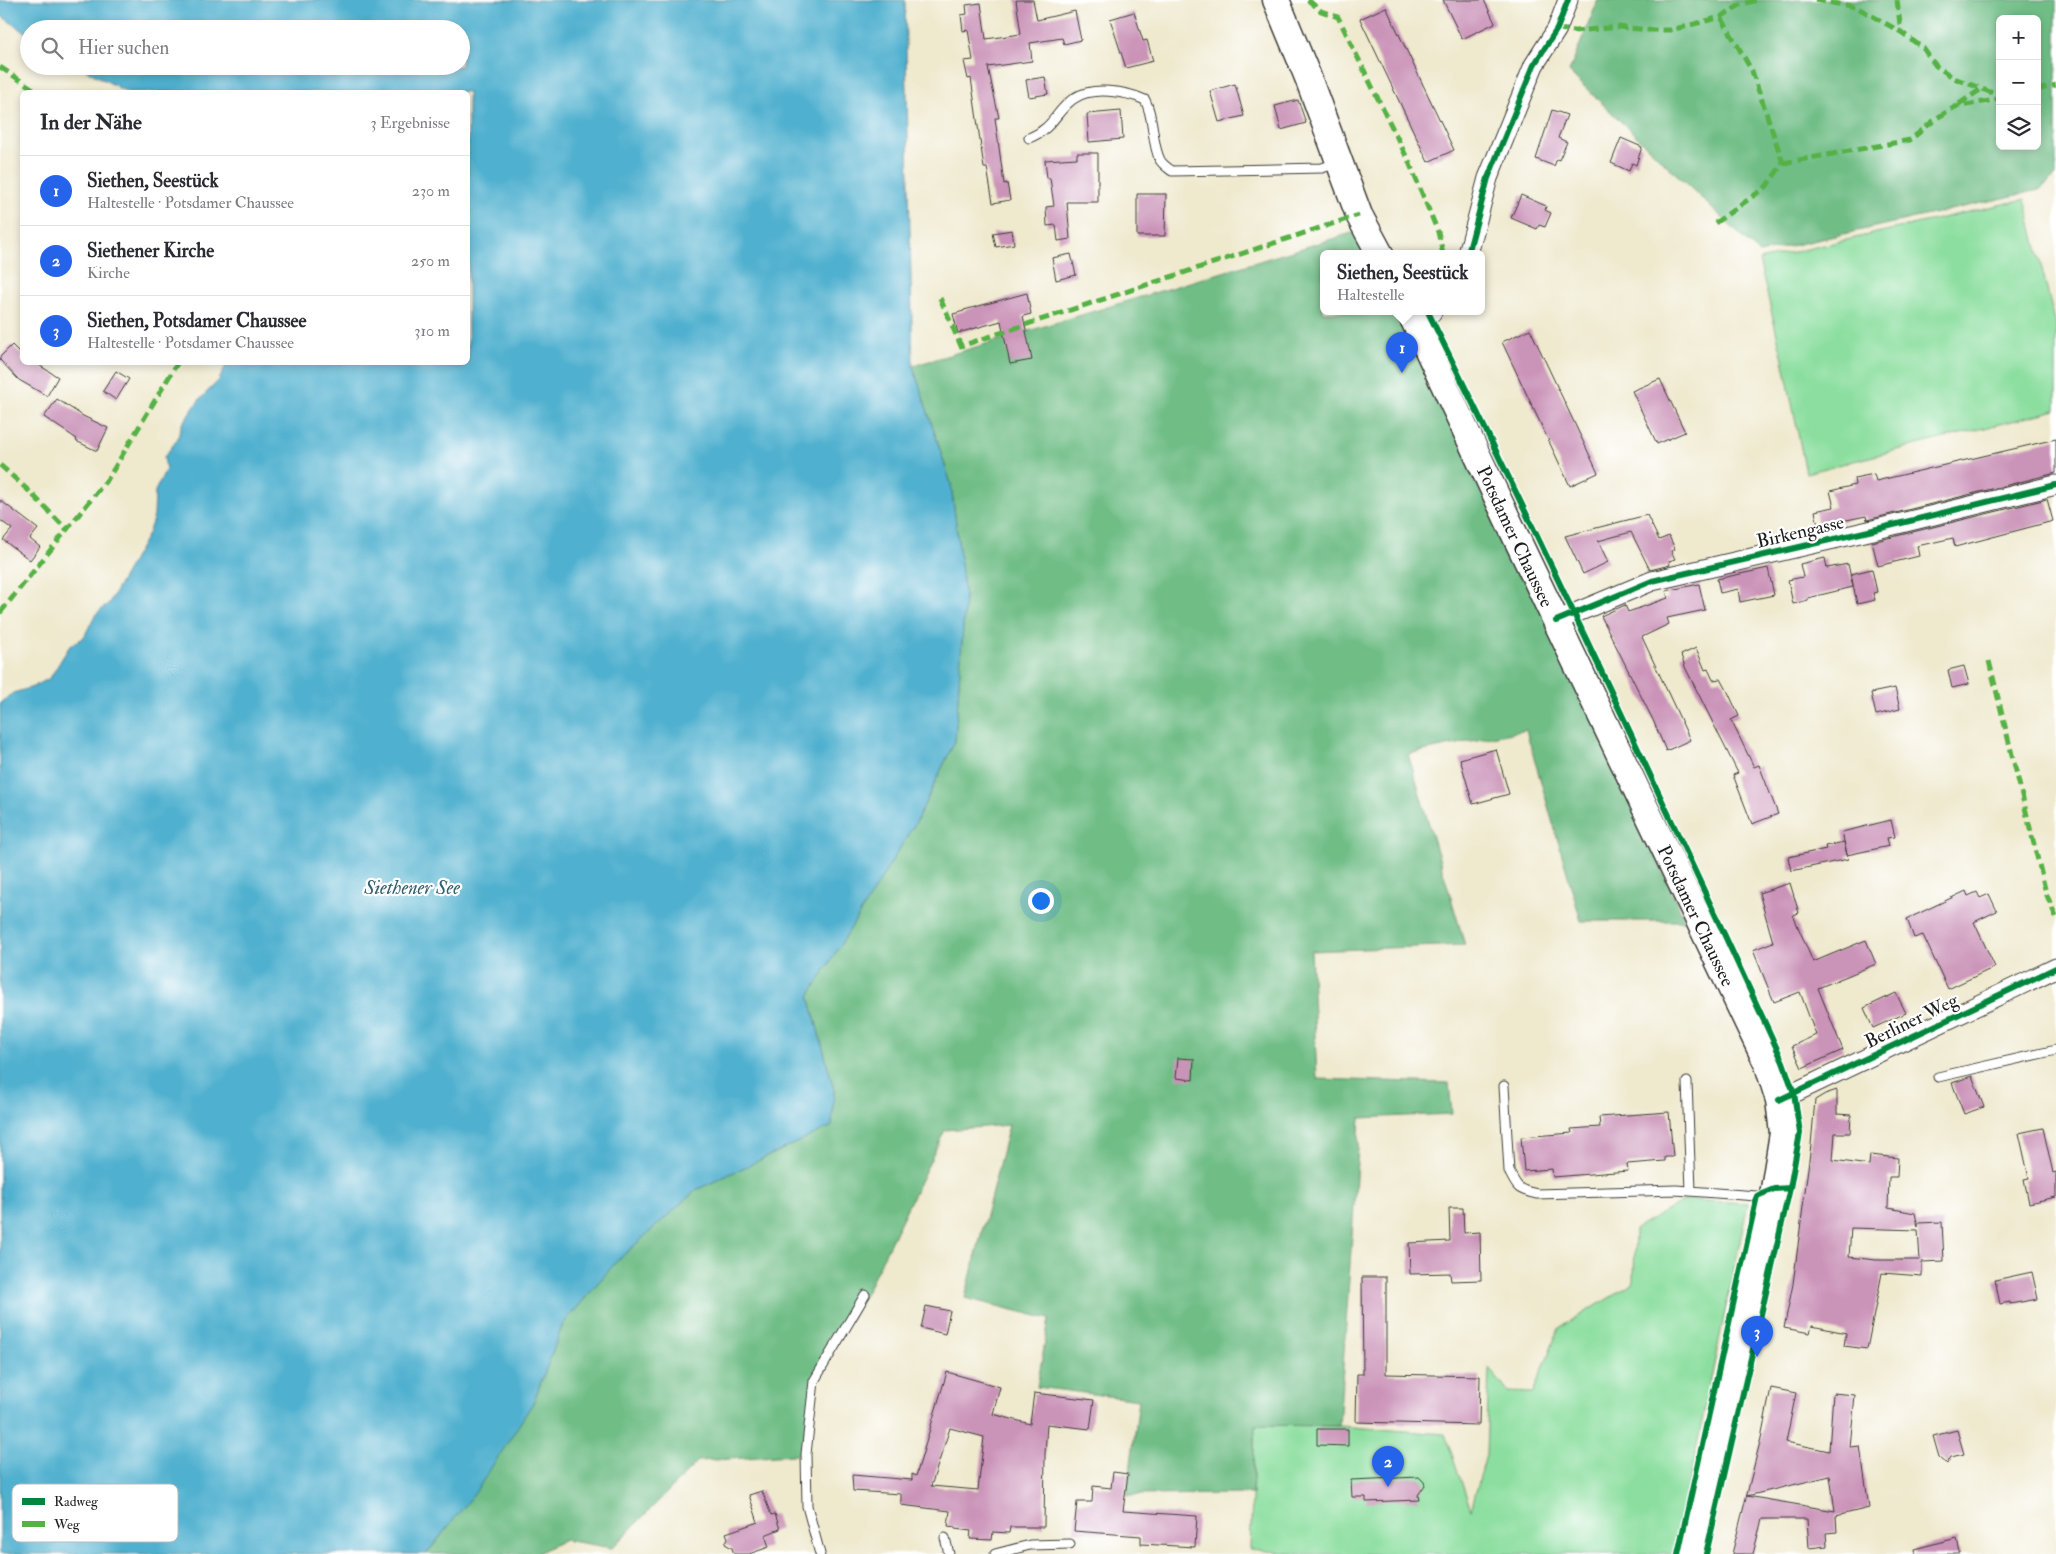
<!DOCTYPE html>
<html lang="de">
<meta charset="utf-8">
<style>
body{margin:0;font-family:"IM FELL Double Pica",serif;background:#f2f2f3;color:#2b2b33}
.controls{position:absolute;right:15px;top:15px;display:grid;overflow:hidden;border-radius:8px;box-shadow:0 2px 8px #0003}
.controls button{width:45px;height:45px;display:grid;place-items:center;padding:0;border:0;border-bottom:1px solid #e1e1e2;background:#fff;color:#2b2b33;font:25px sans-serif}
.you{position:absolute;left:1040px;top:900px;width:18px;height:18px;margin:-12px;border:4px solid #fff;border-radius:50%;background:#1a73e8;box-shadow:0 0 0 8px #1a73e833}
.badge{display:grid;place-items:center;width:32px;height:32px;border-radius:50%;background:#2563eb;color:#fff;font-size:16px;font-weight:700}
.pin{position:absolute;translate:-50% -41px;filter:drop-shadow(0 1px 2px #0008)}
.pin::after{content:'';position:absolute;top:26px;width:18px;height:15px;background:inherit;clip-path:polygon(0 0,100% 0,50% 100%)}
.popup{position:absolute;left:1320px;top:250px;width:165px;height:65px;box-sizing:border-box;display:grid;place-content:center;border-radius:8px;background:#fff;filter:drop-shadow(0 1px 4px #0005);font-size:16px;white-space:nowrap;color:#7c7c81}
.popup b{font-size:19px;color:#2b2b33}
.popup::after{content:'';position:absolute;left:50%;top:100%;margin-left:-10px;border:10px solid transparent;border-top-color:#fff}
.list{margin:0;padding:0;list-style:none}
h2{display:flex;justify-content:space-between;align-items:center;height:65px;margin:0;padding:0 20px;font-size:21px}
h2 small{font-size:16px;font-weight:400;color:#7c7c81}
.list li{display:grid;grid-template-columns:32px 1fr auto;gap:15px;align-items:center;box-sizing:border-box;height:70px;padding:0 20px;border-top:1px solid #e1e1e2}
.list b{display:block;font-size:19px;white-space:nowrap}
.list p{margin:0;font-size:16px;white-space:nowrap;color:#7c7c81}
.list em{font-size:16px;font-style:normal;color:#7c7c81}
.icon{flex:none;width:28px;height:28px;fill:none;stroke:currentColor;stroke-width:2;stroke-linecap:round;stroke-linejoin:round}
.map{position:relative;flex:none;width:2056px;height:1554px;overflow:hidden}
.search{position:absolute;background:#fff;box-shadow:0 2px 8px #0003;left:20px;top:20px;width:450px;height:55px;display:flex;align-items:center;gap:12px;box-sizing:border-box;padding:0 18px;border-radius:28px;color:#7c7c81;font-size:19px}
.panel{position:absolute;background:#fff;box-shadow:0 2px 8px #0003;left:20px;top:90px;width:450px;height:275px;border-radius:8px}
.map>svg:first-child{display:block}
</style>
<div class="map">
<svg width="2056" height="1554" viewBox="0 0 2056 1554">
<rect width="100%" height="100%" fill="#fff"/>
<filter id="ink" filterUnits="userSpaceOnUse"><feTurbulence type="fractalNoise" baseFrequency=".02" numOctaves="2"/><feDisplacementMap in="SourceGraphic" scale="10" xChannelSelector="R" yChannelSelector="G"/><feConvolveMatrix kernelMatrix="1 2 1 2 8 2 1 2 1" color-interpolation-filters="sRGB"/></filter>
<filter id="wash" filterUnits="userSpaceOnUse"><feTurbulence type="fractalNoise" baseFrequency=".0096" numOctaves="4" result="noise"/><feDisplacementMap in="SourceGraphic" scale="20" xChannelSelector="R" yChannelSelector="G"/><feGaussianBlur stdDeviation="1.12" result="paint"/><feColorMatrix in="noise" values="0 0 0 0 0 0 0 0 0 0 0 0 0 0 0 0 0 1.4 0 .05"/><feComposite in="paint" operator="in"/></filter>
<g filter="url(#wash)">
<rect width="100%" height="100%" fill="#efe9ce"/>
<path fill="#8bde9f" stroke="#547d5e" d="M2025,199L2056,326V410L1806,473L1784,364L1759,260Z
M1685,1200L1748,1203L1674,1554H1296L1250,1549L1255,1425L1339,1426L1445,1434L1471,1510L1486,1455L1489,1368L1508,1392L1533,1393L1559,1328L1634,1283L1635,1229Z"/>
<path fill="#70bd86" stroke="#466c51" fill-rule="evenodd" d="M1598,0H2056V176L2039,190L1759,253L1569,72ZM2000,19H2037V146H2000Z
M1365,229L1380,254H1323V312H1410L1685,921H1581L1526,730L1408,754L1465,945L1311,951L1317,1079L1449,1083L1452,1114L1360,1118L1339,1426L1255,1425L1252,1494L1127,1495L1139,1400L1037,1387L1049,1319L965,1298L1009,1125L945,1130L866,1293L814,1381L806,1454L698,1461L612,1548L564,1540L536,1554H426L438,1540L533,1403L563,1324L616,1262L696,1190L832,1126L834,1090L809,996L916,822L955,741L965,597L951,484L913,366Z"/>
<path fill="#50b0cf" stroke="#366676" d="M0,0H905L913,366L951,484L965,597L955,741L916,822L809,996L834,1090L832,1126L696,1190L616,1262L563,1324L533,1403L475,1493L426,1554H0V703L13,693L33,687L50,678L69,647L84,637L95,615L109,603L148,534L154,516L155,491L166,469L164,457L177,440L182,424L200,399L219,380L227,363L468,362V92H127L78,66H461V29H29V35L0,15Z"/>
<g id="blocks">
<path fill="#ca93b8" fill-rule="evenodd" d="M1016,0H1033L1037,20L1075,11L1081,40L1064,44L1062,38L1030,43L1032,61L988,67L999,118H995L1004,184L1007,183L1010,200L993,203L987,168H984L971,78L968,79L964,61L973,60L968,30L963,31L961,15L967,14L966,5L981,3L986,39L1021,34Z
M1443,0H1484L1495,23L1462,39Z
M1386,7L1454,150L1428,162L1360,19Z
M1134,12L1143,41L1147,40L1153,61L1126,68L1110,19Z
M1045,77L1048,94L1029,97L1026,80Z
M1235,84L1244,116L1219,122L1210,91Z
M1298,100L1306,123L1281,130L1275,106Z
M1552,110L1567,115L1558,138L1567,142L1559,160L1557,159L1554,166L1536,159Z
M1121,111L1123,139L1089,142L1087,114Z
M1621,138L1642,147L1636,165L1632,163L1629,171L1611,163Z
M1077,153H1098V202H1067L1070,239L1058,241L1056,225L1047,226L1046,207L1054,206L1050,178H1047L1045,160L1077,158Z
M1137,194H1166L1165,236H1137Z
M1521,195L1546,206L1545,210L1551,213L1545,227L1539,225L1537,229L1511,218Z
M1012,230L1014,244L996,247L993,233Z
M1071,254L1076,275L1056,280L1052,258Z
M1027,293L1031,314L1023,316L1032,360L1010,364L1001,321L958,333L953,314L964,311V310Z
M1530,329L1598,473L1570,486L1502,342Z
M12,345L22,355V362H34L58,377L47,396L19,380L0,360V357Z
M116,371L129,379L116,400L103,391Z
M1660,379L1685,432L1657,444L1632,391Z
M57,399L83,416L108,428L97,451L76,441L77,439L44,417Z
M2056,439V473L1867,520L1866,516L1818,526L1815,511L1834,507L1830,491L1855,485L1854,478L1874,474L1876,481Z
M2047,499L2053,521L1955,547L1953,538L1917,546L1919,556L1878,566L1872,542Z
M0,500L38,529L30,539L40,547L30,560L3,540L12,529L0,520Z
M1647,515L1659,540L1669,536L1675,549L1671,551L1675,559L1669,561L1670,565L1650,570L1631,532L1598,541L1608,562L1583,574L1565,536Z
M1825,558L1827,568L1848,564L1853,587L1808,598V600L1793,604L1788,580L1803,577L1800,564Z
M1768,568L1774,595L1740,602L1738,589L1720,593L1717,579Z
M1872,569L1877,592L1873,593L1875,600L1857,604L1851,574Z
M1699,584L1705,610L1667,618L1669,624L1642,637L1690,740L1666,751L1653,720L1601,616L1625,605L1628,612L1668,598L1666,591Z
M1696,648L1705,670L1708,669L1713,680L1721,679L1727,690L1739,716L1731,720L1754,767L1759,765L1778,814L1752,824L1733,775L1738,773L1685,667L1681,655Z
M1964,666L1969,684L1952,688L1948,670Z
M1895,688L1900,709L1876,715L1871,693Z
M1496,749L1509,794L1473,804L1460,759Z
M1891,820L1895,837L1887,838L1889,846L1847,855L1842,832Z
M1844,842L1848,859L1791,871L1788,857L1826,849L1825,846Z
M1790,883L1799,913L1793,915L1813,962L1866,940L1876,964L1818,988L1843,1050L1802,1068L1792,1046L1816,1035L1800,992L1774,1002L1753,950L1773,942L1759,893Z
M1966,891L1968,896L1977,892L1980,898L1989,894L1997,911L1974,922L1995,967L1948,989L1923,935L1914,938L1907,919Z
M1896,993L1906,1013L1873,1028L1864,1008Z
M1178,1058L1194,1059L1193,1080L1176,1078Z
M1972,1076L1984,1107L1964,1114L1952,1083Z
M1837,1090V1114L1851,1115L1850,1133H1835L1833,1160L1869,1165L1870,1155L1898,1158L1897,1177H1889L1888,1208L1915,1213L1918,1227V1223L1942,1222L1944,1261L1922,1262V1276L1882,1273L1867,1349L1844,1346L1846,1333L1812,1326L1810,1333L1784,1328L1793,1284L1811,1145L1815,1100L1825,1094ZM1851,1228L1918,1230L1920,1260H1876L1849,1257Z
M1669,1112L1673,1157H1665V1161L1627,1164L1628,1171L1553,1177L1552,1169L1524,1171L1521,1137L1572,1133L1571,1129L1600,1127L1599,1117Z
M2043,1128L2053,1173L2056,1172V1197L2029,1203L2024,1179L2029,1178L2019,1133Z
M1449,1208H1463L1464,1233L1480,1232L1481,1280L1451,1281L1450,1273L1410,1274L1409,1243L1450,1241Z
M2032,1272L2038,1299L2010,1304V1302L2000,1304L1995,1280Z
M1362,1277H1386V1374L1480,1376L1479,1425L1356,1422L1357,1374H1363Z
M926,1306L950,1311L945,1334L921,1328Z
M947,1372L1000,1387L993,1414L1030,1424L1034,1393L1094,1400L1090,1429L1047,1424L1045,1454L1044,1527H1010L1009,1533L993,1532L992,1540L970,1539L971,1531L955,1529V1527L948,1526L950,1511L901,1505V1494L853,1491L852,1475L912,1480V1474L916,1476ZM950,1428L984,1437L978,1490L931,1486Z
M1771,1388L1796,1393L1786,1442L1829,1451L1833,1393L1855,1395L1850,1447L1860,1446L1869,1508L1836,1516L1837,1532L1826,1533L1827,1546L1809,1548L1807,1519H1762L1753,1554H1732L1761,1438ZM1830,1476L1835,1511L1747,1496Z
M1317,1429H1348V1446L1317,1445Z
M1957,1430L1964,1454L1951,1457L1947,1464L1939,1457L1933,1436Z
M1113,1472L1128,1474L1123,1511L1197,1516L1195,1547L1141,1544V1536L1074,1531L1077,1502H1092L1093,1486L1111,1488Z
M1419,1477L1424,1482L1425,1485L1418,1495L1419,1500L1366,1502V1497H1352L1351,1480Z
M762,1491L771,1515L775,1514L780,1529L765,1535L769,1547L749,1554H734L732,1548L725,1544L728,1538L726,1533L758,1522L749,1495Z
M1957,1538L1960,1554H1915L1914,1549Z"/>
</g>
</g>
<g filter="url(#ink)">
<use href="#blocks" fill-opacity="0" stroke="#3c3b37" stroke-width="1"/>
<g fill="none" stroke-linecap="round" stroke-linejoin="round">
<defs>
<path id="lane" d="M1029,138C1054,128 1055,112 1073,99C1091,86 1126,91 1145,100C1155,119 1151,142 1160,160C1163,165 1168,168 1172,171L1322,168L1337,163
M1938,1077L2056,1050
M1687,1082L1691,1191
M1504,1086L1509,1171C1517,1188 1518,1190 1537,1194L1676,1190L1770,1197
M945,1538L949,1554
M820,1554L807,1506L806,1454L814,1381L865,1295
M995,1554L1030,1545L1070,1544"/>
<path id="street" d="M1468,254L1488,178L1534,65L1557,29L1568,0
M1414,320L1432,312
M1556,621L1652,581L1873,530L2056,485
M1779,1100L2056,968"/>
<g id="secondary">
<path d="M1276,0L1307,75L1359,215L1380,254"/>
<path id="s1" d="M1410,312L1514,533L1768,1065L1779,1100L1783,1133L1774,1189L1690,1554"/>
</g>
</defs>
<use href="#lane" stroke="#3c3b37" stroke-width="11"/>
<use href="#street" stroke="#3c3b37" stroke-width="21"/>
<use href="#secondary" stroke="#3c3b37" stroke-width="29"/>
<use href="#lane" stroke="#fff" stroke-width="9"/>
<use href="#street" stroke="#fff" stroke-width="19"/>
<use href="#secondary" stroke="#fff" stroke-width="26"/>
<path stroke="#55b145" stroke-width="5" stroke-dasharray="10 5" stroke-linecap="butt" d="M1308,0L1321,11L1338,17L1409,162L1438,232L1443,254
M1815,0L1856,7L1901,32L1923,48L1936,66L1954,78L2000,96
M1897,0L1901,32
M1557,29L1575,31L1619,27L1648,30H1671L1721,17L1740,5L1757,0
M0,67L38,92
M2037,90L2056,85
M1959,104L1983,88
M1783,163L1910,140L1937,118L1955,107L2000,99
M1715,223L1766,187L1783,163L1752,71L1721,17
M940,298L961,346L1359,215
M0,465L29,491L67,530
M0,613L109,477L178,362
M1989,661L2046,893L2056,917"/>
<defs>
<path id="cycleway" d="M1468,254L1488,178L1534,65L1557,29L1568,0
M1429,314C1551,561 1668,811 1783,1062L1794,1093L1800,1133L1790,1188L1706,1554
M1556,621L1652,581L1873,530L2056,485
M1779,1100L2056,968
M1678,1554L1757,1196L1774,1189L1790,1188"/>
</defs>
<use href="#cycleway" stroke="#fff" stroke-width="9"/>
<use href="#cycleway" stroke="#00873e" stroke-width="6"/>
</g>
</g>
<g text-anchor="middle" stroke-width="4.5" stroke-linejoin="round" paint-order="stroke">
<g font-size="19" fill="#1c1c1c" stroke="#fff">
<text transform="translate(1800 531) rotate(-13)" y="7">Birkengasse</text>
<text dy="7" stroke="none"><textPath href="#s1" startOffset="248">Potsdamer Chaussee</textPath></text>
<text dy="7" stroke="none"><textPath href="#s1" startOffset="668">Potsdamer Chaussee</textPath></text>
<text transform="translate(1911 1020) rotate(-26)" y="7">Berliner Weg</text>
</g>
<g font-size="20" font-style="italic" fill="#335f6d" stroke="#fff">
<text x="412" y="894">Siethener See</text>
</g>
</g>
<rect x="12" y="1484" width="166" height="58" rx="8" fill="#fff" stroke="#bbb" stroke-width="1"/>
<rect x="22" y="1498" width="23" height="7" fill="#00873e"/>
<rect x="22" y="1521" width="23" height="6" fill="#55b145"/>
<g font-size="14" fill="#1c1c1c">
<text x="54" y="1506">Radweg</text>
<text x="54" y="1529">Weg</text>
</g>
</svg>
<div class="controls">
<button>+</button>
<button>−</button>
<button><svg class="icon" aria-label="layers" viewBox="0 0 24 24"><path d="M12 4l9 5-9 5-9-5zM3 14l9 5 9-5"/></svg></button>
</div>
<div class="you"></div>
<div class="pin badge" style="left:1402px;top:373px">1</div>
<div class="popup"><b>Siethen, Seestück</b>Haltestelle</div>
<div class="pin badge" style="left:1388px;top:1487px">2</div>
<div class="pin badge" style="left:1757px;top:1357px">3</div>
<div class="search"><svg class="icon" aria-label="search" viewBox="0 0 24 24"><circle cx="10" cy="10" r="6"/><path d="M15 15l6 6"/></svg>Hier suchen</div>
<section class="panel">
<h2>In der Nähe<small>3 Ergebnisse</small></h2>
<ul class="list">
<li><span class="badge">1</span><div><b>Siethen, Seestück</b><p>Haltestelle · Potsdamer Chaussee</p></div><em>230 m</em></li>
<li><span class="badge">2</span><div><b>Siethener Kirche</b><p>Kirche</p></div><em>250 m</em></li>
<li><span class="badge">3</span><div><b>Siethen, Potsdamer Chaussee</b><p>Haltestelle · Potsdamer Chaussee</p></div><em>310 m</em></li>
</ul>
</section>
</div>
